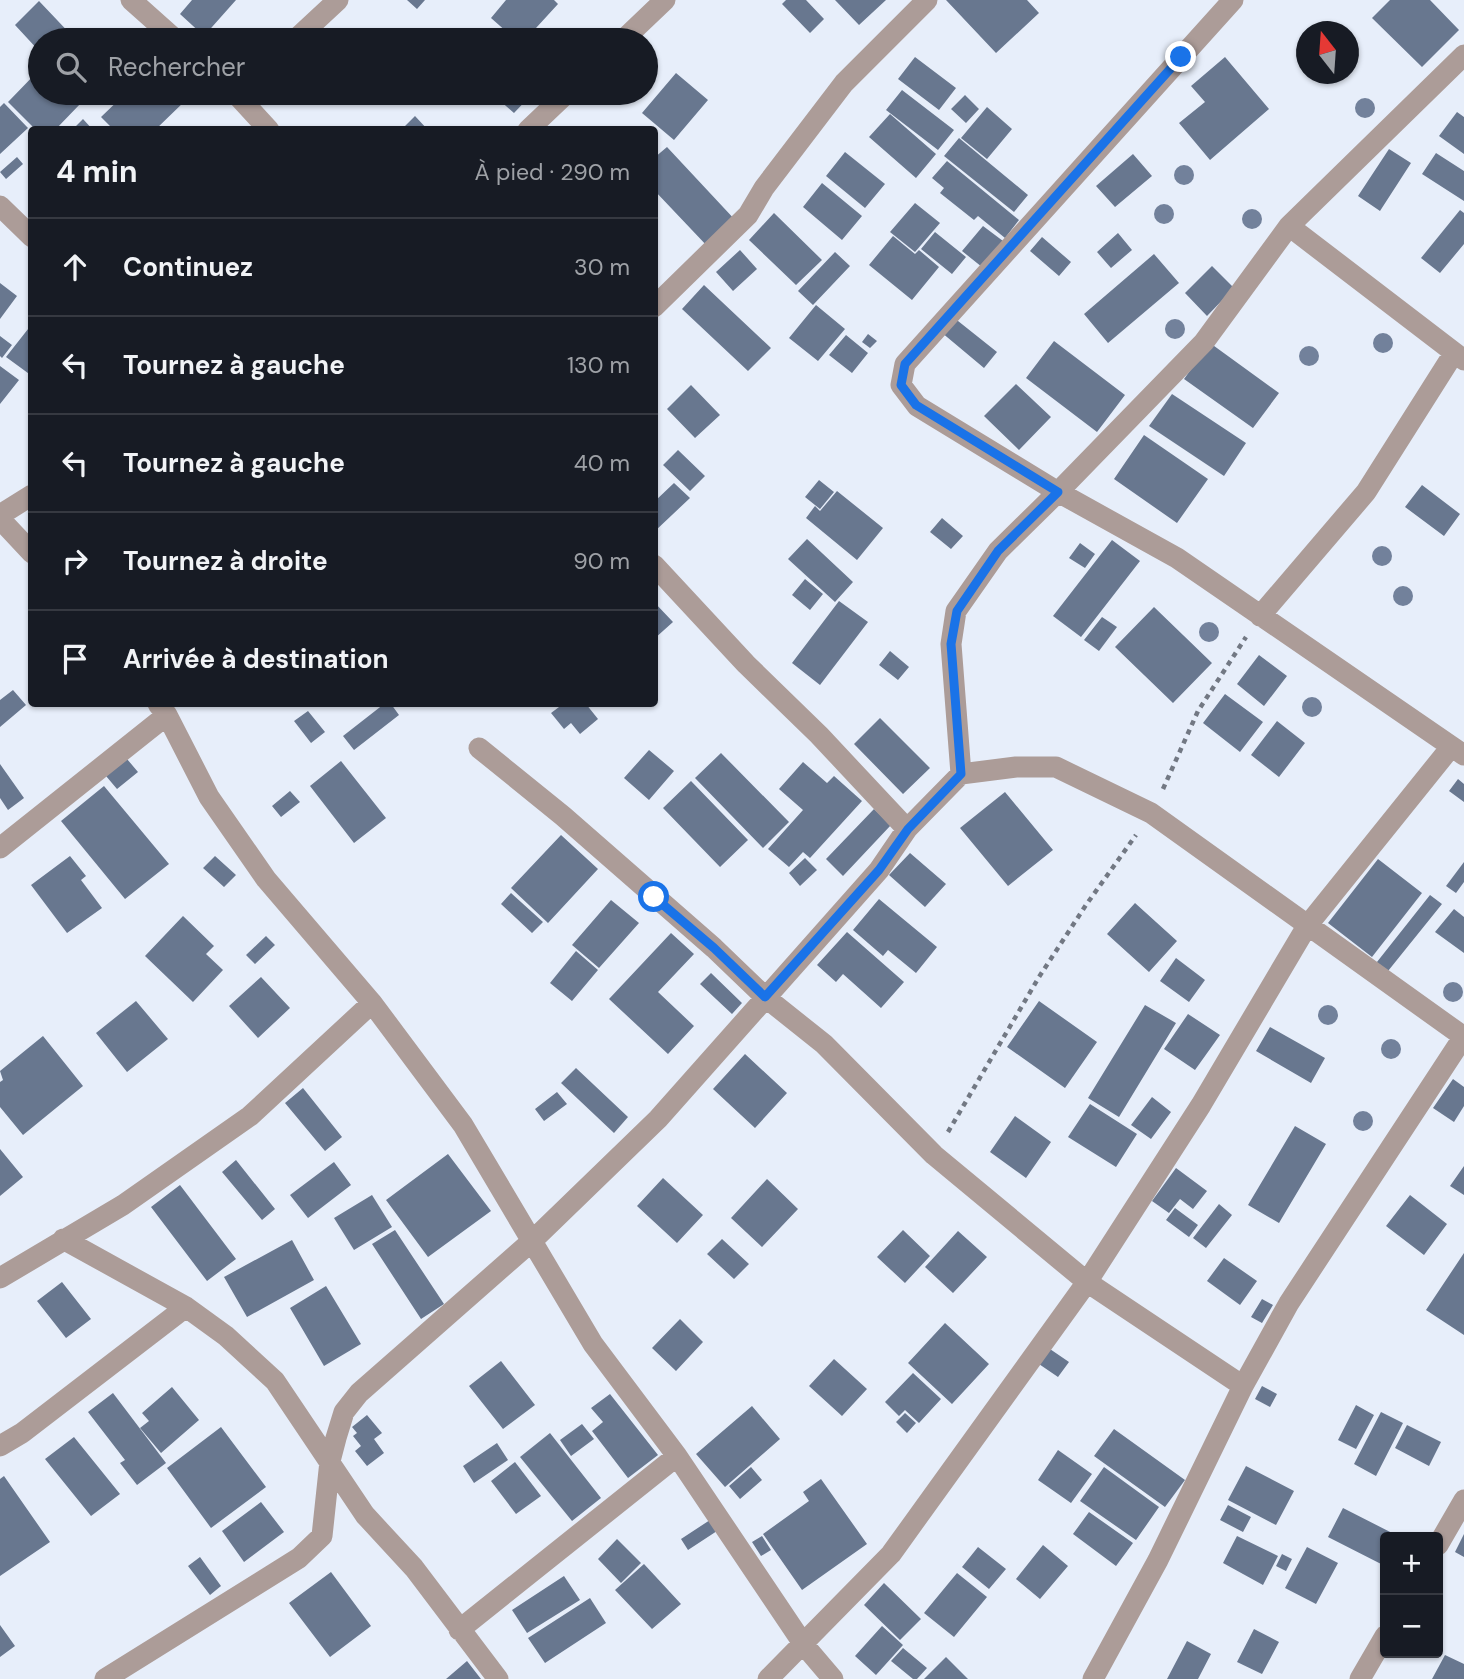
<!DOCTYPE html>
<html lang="fr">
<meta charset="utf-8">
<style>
body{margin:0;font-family:"DM Sans",sans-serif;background:#20242c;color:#f1f3f6}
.controls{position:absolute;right:21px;bottom:21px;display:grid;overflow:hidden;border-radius:7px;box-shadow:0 2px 5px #0004}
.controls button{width:63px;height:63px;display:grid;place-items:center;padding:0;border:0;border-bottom:2px solid #363941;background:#171b24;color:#f1f3f6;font:35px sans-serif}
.compass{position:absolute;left:1296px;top:21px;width:63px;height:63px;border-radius:50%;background:#171b24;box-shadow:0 2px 5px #0004;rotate:343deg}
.stop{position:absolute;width:21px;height:21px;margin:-16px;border:5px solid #1a73e8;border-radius:50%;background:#fff}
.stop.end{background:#1a73e8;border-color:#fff;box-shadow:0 2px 7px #0008}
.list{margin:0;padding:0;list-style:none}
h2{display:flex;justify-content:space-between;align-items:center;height:91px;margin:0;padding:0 28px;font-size:30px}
h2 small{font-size:23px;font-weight:400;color:#9ea1a6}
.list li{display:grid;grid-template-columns:46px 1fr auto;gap:21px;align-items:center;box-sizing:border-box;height:98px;padding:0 28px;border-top:2px solid #363941}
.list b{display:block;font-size:26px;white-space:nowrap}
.list em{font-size:23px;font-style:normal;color:#9ea1a6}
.icon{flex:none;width:38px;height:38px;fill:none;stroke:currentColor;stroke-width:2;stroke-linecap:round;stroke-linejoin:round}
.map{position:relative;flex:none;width:1464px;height:1679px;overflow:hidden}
.search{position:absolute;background:#171b24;box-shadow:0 2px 5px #0004;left:28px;top:28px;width:630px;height:77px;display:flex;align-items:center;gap:18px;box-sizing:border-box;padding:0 24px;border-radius:38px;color:#9ea1a6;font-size:26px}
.panel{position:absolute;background:#171b24;box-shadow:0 2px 5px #0004;left:28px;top:126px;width:630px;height:581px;border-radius:7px}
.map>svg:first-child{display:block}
</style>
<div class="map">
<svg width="1464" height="1679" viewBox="0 0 1464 1679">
<rect width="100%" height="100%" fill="#e7eefa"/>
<path fill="#68778f" d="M192,0H236L204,36L180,14Z
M407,0H425L417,9Z
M506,0H554L558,4L525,40H516L491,18Z
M786,0H806L824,19L810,33L782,4Z
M835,0H886L859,25Z
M946,0H1027L1039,13L996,53Z
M1390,0H1430L1459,30L1422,67L1372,18Z
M39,1L76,40H40V52L15,25Z
M915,57L956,88L939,110L898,79Z
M1225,57L1269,109L1210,160L1179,123L1205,102L1191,86Z
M40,69V93H72L82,102L55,130H36L8,102Z
M676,73L708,100L674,140L642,113Z
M902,90L954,130L938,150L886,110Z
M126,93H179L186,100L155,130H114L101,117Z
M491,93H533L514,113Z
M965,95L979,109L966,123L951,109Z
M4,103L28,128L0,154V107Z
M987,107L1012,129L987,159L961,138Z
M1457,112L1464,117V154L1439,136Z
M890,114L936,154L916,178L869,137Z
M415,116L428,130H401Z
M83,119L93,130H72Z
M959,138L1028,195L1014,212L944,156Z
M667,147L737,222L709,248L654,190V158Z
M1389,149L1411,163L1380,211L1358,196Z
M845,152L885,184L865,208L826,176Z
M1436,153L1464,171V201L1422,174Z
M1133,154L1152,176L1115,207L1096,186Z
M17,157L23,164L6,179L0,172Z
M947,161L1019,220L1005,238L978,216L974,220L940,193L944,188L932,178Z
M822,183L862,216L842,240L803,207Z
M915,203L940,223L915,252L890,232Z
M1460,210L1464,213V244L1440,273L1421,258Z
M774,213L822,260L796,285L749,240Z
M983,226L1003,241L982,267L962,251Z
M935,232L966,257L952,274L921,249Z
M1118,233L1132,250L1111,268L1097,252Z
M893,236L915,254L919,250L939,267L912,300L869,265Z
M1042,237L1071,262L1059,276L1030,251Z
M740,250L757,269L733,291L716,272Z
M835,252L850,266L813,305L798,291Z
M1154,254L1179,283L1108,343L1084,314Z
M1212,266L1234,288L1207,316L1185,293Z
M0,283L17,296L0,319Z
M704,285L771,348L748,371L682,309Z
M816,305L845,329L818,361L789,338Z
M953,317L997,352L984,368L941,332Z
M32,324V376L6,357Z
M868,334L877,341L870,348L862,342Z
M846,335L868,353L852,373L829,355Z
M0,336L12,345L2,358L0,356Z
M1054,341L1125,395L1097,432L1026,378Z
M1210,343L1279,393L1253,428L1184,379Z
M0,366L19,380L0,404Z
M1016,384L1051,417L1019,450L984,416Z
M691,385L720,415L695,438L667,409Z
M1172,394L1246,443L1224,476L1149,426Z
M1144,435L1208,479L1177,523L1114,479Z
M678,450L705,476L690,491L663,465Z
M819,480L834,492L820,509L805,497Z
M674,483L690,498L654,532V502Z
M1422,485L1460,514L1444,536L1405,507Z
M837,491L883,528L857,560L806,518L815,506L820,511Z
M942,518L963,536L951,549L930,532Z
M807,539L853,582L835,602L788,559Z
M1112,540L1140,561L1081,637L1053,616Z
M1080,543L1095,554L1085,568L1069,558Z
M805,579L823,594L810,610L792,595Z
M839,601L868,622L820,685L792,663Z
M654,602L673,622L654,639Z
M1154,607L1212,663L1173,703L1115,647Z
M1102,617L1117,627L1099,651L1084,640Z
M890,651L909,667L898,680L879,665Z
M1259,655L1287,676L1264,706L1237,684Z
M13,690L26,705L0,727V700Z
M1225,694L1263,722L1240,752L1203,723Z
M384,704H391L399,715L354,750L343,736Z
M563,704H586L598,719L580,734L571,723L564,729L551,713Z
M308,711L325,732L311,743L294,721Z
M880,718L930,768L903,794L854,744Z
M1277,721L1305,743L1279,777L1251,755Z
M649,750L674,771L649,800L624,778Z
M721,753L789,822L763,848L695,778Z
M127,759L138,772L117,789L106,776Z
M341,761L386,818L354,843L310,786Z
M803,762L827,783L834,776L862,801L810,858L803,852L789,867L768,849L803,810L779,789Z
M0,764L24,798L8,810L0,798Z
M1458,779L1464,784V802L1449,791Z
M691,781L748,840L720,867L663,808Z
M104,786L169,864L125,899L61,821Z
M290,791L300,802L281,817L272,806Z
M1005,792L1053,850L1008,886L960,828Z
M874,809L891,825L843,876L826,859Z
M561,835L598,869L548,923L511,888Z
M910,853L946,884L925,907L889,875Z
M70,856L86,876L81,880L102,908L67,933L31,885Z
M215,856L236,875L224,887L203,868Z
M805,858L817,870L800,886L789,873Z
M1378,859L1422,893L1372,957L1328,923Z
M1464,862V882L1456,893L1446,886Z
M511,893L543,922L532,933L501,904Z
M1430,895L1442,904L1384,976L1373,967Z
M879,899L937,947L916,973L888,950L883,956L853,930Z
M611,900L639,923L599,968L572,945Z
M1135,903L1177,941L1149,972L1107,934Z
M1454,909L1464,917V953L1435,932Z
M183,916L214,946L206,954L223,970L193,1002L145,956Z
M847,932L904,982L881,1008L843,974L836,982L817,965Z
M671,933L694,954L658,992L694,1026L668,1054L609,999Z
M266,936L275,945L255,964L246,955Z
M576,951L598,970L572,1001L550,983Z
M1176,958L1205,980L1189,1002L1160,981Z
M711,973L742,1003L732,1014L700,984Z
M261,977L290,1008L258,1038L229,1006Z
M136,1001L168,1039L127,1072L96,1033Z
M1039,1001L1097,1042L1065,1088L1007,1047Z
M1145,1005L1176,1023L1119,1117L1088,1098Z
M1188,1014L1220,1035L1195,1070L1164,1049Z
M1270,1027L1325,1058L1311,1083L1256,1051Z
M43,1036L83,1086L23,1135L0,1107V1082L3,1080L0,1071Z
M745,1054L787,1093L755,1128L713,1089Z
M576,1068L628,1117L614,1133L561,1083Z
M1453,1079L1464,1087V1106L1454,1122L1433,1108Z
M303,1088L342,1137L325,1151L285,1103Z
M557,1092L567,1104L544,1121L535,1109Z
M1152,1097L1171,1112L1151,1139L1131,1125Z
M1090,1104L1137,1134L1116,1167L1068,1137Z
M1015,1116L1051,1142L1026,1178L990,1152Z
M1295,1126L1326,1144L1279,1223L1248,1205Z
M0,1149L23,1177L0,1196Z
M448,1154L491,1211L428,1257L386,1200Z
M236,1160L275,1209L262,1220L222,1172Z
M334,1162L351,1185L308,1218L290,1195Z
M1464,1166V1195L1450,1186Z
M1176,1168L1207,1191L1193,1209L1180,1199L1169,1213L1152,1201Z
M663,1178L703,1215L677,1243L637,1206Z
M767,1179L798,1209L762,1247L731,1218Z
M180,1185L236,1259L207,1281L151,1207Z
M372,1195L392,1227L354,1250L334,1218Z
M1410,1195L1447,1224L1424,1255L1386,1226Z
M1219,1204L1232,1215L1206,1248L1193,1238Z
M1175,1208L1198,1225L1189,1237L1166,1220Z
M395,1230L444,1304L421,1319L372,1244Z
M903,1230L930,1256L905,1283L877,1257Z
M958,1231L987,1257L953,1293L925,1267Z
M722,1239L749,1264L734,1279L707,1254Z
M292,1240L314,1280L247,1317L224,1277Z
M1464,1253V1335L1426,1310Z
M1224,1258L1257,1281L1240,1305L1207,1281Z
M62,1282L91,1319L66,1338L37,1301Z
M326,1286L361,1344L324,1366L290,1308Z
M1262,1299L1273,1305L1262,1323L1251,1317Z
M680,1319L703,1342L676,1371L652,1348Z
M945,1323L989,1364L952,1404L908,1363Z
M1047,1347L1069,1362L1058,1377L1036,1362Z
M834,1359L867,1389L842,1416L809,1386Z
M501,1361L535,1405L503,1429L469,1386Z
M913,1373L941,1399L919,1423L905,1410L899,1416L885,1402Z
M1262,1386L1277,1394L1270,1407L1255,1399Z
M172,1387L199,1420L161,1453L140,1428L149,1421L142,1413Z
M113,1393L166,1463L137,1485L120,1463L125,1460L88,1412Z
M610,1394L658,1455L628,1478L592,1431L603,1422L591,1408Z
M1356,1405L1374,1415L1356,1449L1338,1440Z
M752,1406L780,1439L725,1487L696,1454Z
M1381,1412L1403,1423L1376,1476L1354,1464Z
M905,1413L916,1423L907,1433L896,1422Z
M367,1415L382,1433L374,1439L384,1453L367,1466L355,1451L361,1446L353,1436L357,1433L352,1427Z
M582,1424L594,1439L571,1456L560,1440Z
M1407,1425L1441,1442L1429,1466L1395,1448Z
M221,1427L266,1487L211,1528L167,1468Z
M1114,1429L1185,1480L1165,1507L1094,1456Z
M550,1433L601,1498L572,1521L520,1457Z
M74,1437L120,1494L91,1516L45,1459Z
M497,1443L508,1460L474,1483L463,1466Z
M1058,1450L1092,1474L1071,1503L1038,1480Z
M515,1462L541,1496L516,1514L491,1481Z
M1246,1466L1294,1491L1276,1525L1228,1500Z
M751,1467L762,1480L740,1499L729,1486Z
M1104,1467L1159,1507L1136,1540L1080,1501Z
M4,1476L50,1542L0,1576V1479Z
M821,1479L867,1544L802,1590L763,1534L809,1501L803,1492Z
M261,1502L284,1532L244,1562L222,1531Z
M1228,1505L1251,1517L1243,1532L1220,1520Z
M1343,1508L1400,1537H1385V1566L1328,1537Z
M1089,1512L1133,1543L1116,1566L1073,1534Z
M710,1520L717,1531L688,1550L681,1539Z
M1464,1534V1557L1455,1552Z
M762,1536L771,1550L761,1556L752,1542Z
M1237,1536L1278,1556L1263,1585L1223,1563Z
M617,1539L641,1563L621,1583L598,1559Z
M1043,1545L1068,1566L1040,1599L1016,1579Z
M978,1547L1006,1569L989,1589L962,1567Z
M1307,1547L1338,1563L1316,1604L1285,1588Z
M1282,1554L1292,1559L1286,1571L1276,1566Z
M200,1557L221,1586L210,1595L188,1566Z
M644,1564L681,1604L652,1629L615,1590Z
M331,1572L371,1626L330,1657L289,1603Z
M957,1573L987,1597L954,1637L924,1613Z
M564,1576L580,1600L527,1633L512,1610Z
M884,1583L921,1619L900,1640L864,1605Z
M590,1598L606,1623L545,1663L528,1638Z
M0,1625L15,1646L0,1657Z
M882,1626L903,1645L876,1675L855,1656Z
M1254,1629L1279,1642L1262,1674L1237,1662Z
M1187,1641L1211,1654L1198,1679H1167Z
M903,1648L927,1668L917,1679H913L891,1661Z
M1445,1655L1464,1664V1679H1432Z
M946,1657L968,1679H924Z
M467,1661L481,1679H446Z"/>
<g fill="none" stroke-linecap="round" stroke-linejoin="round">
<path stroke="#727883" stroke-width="4.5" stroke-dasharray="5 5" stroke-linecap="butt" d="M1163,789L1198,711L1246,637
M948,1132L1039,977L1086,905L1136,835"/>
<path stroke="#ac9c98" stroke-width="21" d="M131,0L176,40
M1233,0L905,364L901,385L917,406L1058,492L1177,558L1464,755
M295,40L338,0
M623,40L665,0
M235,93L269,130
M528,130L567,93
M0,206L32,237
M1289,226L1464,360
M654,307L748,215L764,188L844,83L927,0
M0,515L32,495
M0,519L32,553
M654,565L746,664L819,735L907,829
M1260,616L1366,492L1454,353
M158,704L167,715L209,797L266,879L372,1003L463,1125L593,1344L677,1456L804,1645L833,1679
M479,748L563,816L714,948L765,997L824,1044L934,1155L1087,1282L1243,1386
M961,774L951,644L956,611L998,551L1058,492L1204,342L1289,226L1464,55
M0,848L167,715
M63,1239L186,1307L226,1336L275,1381L365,1515L414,1568L498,1679
M0,1278L123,1205L250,1116L372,1003
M0,1446L22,1433L186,1307
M1438,1545L1464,1500
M459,1630L677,1456
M105,1679L299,1558L322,1536L330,1461L336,1438L344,1412L359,1393L532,1241L658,1119L879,870L907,829L961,774L1016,767H1056L1151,813L1464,1037
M768,1679L891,1554L1087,1282L1201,1105L1307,926L1451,747
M1093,1679L1158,1560L1243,1386L1289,1303L1464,1036
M1360,1679L1385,1636"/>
</g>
<g fill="#72819b">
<circle cx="1365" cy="108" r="10"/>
<circle cx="1184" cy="175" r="10"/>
<circle cx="1164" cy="214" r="10"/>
<circle cx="1252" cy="219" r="10"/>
<circle cx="1175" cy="329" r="10"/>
<circle cx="1383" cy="343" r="10"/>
<circle cx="1309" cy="356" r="10"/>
<circle cx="1382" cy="556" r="10"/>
<circle cx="1403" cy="596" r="10"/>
<circle cx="1209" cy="632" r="10"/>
<circle cx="1312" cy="707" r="10"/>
<circle cx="1453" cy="992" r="10"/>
<circle cx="1328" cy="1015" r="10"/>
<circle cx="1391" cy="1049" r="10"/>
<circle cx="1363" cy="1121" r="10"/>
</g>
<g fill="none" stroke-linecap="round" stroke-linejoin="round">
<path stroke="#1a73e8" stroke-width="9" d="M654,897L714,948L765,997L879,870L908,829L961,774L951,644L957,611L998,551L1058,492L916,405L901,385L905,364L1181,57"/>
</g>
</svg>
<div class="controls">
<button>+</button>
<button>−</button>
</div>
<svg class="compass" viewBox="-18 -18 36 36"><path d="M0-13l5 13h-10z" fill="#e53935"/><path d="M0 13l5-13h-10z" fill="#9ea1a6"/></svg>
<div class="stop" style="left:654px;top:897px"></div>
<div class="stop end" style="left:1181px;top:57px"></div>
<div class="search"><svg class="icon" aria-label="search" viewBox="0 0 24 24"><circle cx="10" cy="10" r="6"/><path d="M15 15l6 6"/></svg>Rechercher</div>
<section class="panel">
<h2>4 min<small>À pied · 290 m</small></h2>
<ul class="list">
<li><svg class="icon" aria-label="ahead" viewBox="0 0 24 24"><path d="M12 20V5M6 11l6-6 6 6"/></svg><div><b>Continuez</b></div><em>30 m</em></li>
<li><svg class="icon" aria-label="left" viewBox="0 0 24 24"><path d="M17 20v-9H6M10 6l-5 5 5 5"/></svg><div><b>Tournez à gauche</b></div><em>130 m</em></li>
<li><svg class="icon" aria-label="left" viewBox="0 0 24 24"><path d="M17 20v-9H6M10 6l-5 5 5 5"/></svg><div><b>Tournez à gauche</b></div><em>40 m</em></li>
<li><svg class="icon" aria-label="right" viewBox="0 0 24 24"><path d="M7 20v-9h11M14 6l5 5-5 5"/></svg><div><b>Tournez à droite</b></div><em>90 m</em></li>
<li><svg class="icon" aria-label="arrive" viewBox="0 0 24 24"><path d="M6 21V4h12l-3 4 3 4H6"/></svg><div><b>Arrivée à destination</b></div></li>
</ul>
</section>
</div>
